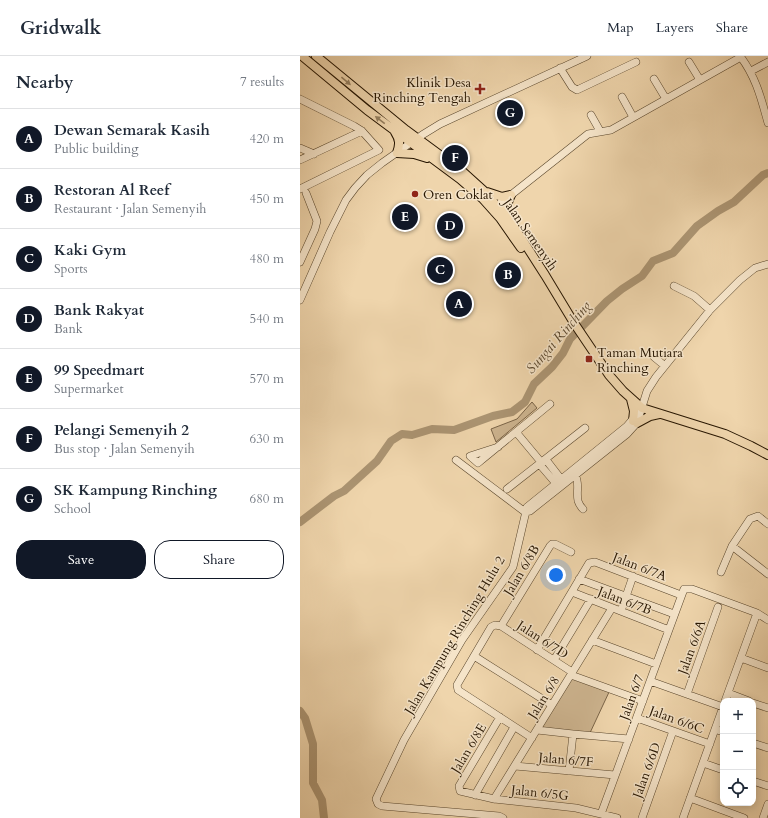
<!DOCTYPE html>
<meta charset="utf-8">
<style>
body{margin:0;font-family:Cardo,serif;background:#f2f2f3;color:#1f2937}
.controls{position:absolute;right:12px;bottom:12px;display:grid;overflow:hidden;border-radius:8px;box-shadow:0 2px 10px #0003}
.controls button{width:36px;height:36px;display:grid;place-items:center;padding:0;border:0;border-bottom:1px solid #e0e1e3;background:#fff;color:#1f2937;font:20px sans-serif}
.you{position:absolute;left:256px;top:519px;width:14px;height:14px;margin:-10px;border:3px solid #fff;border-radius:50%;background:#1a73e8;box-shadow:0 0 0 6px #1a73e833}
.badge{display:grid;place-items:center;width:26px;height:26px;border-radius:50%;background:#111827;color:#fff;font-size:13px;font-weight:700}
.pin{position:absolute;translate:-50% -50%;border:2px solid #fff;box-shadow:0 1px 4px #0006}
.list{margin:0;padding:0;list-style:none}
h2{display:flex;justify-content:space-between;align-items:center;height:52px;margin:0;padding:0 16px;font-size:17px}
h2 small{font-size:13px;font-weight:400;color:#747a83}
.list li{display:grid;grid-template-columns:26px 1fr auto;gap:12px;align-items:center;box-sizing:border-box;height:60px;padding:0 16px;border-top:1px solid #e0e1e3}
.list b{display:block;font-size:15px;white-space:nowrap}
.list p{margin:0;font-size:13px;white-space:nowrap;color:#747a83}
.list em{font-size:13px;font-style:normal;color:#747a83}
.actions{display:flex;gap:8px;padding:12px 16px}
.actions a{flex:1;padding:9px 0;border:1px solid #111827;border-radius:16px;text-align:center;font-size:14px;color:#111827}
.actions .main{background:#111827;color:#fff}
.icon{flex:none;width:22px;height:22px;fill:none;stroke:currentColor;stroke-width:2;stroke-linecap:round;stroke-linejoin:round}
.map{position:relative;flex:none;width:468px;height:762px;overflow:hidden}
header{display:flex;align-items:center;gap:24px;box-sizing:border-box;height:56px;padding:0 20px;background:#fff;border-bottom:1px solid #e0e1e3}
header strong{font-size:19px}
nav{display:flex;gap:22px;margin-inline-start:auto;font-size:14px}
main{display:flex}
aside{flex:1;background:#fff}
.map>svg:first-child{display:block}
</style>
<header>
<strong>Gridwalk</strong>
<nav><a>Map</a><a>Layers</a><a>Share</a></nav>
</header>
<main>
<aside>
<h2>Nearby<small>7 results</small></h2>
<ul class="list">
<li><span class="badge">A</span><div><b>Dewan Semarak Kasih</b><p>Public building</p></div><em>420 m</em></li>
<li><span class="badge">B</span><div><b>Restoran Al Reef</b><p>Restaurant · Jalan Semenyih</p></div><em>450 m</em></li>
<li><span class="badge">C</span><div><b>Kaki Gym</b><p>Sports</p></div><em>480 m</em></li>
<li><span class="badge">D</span><div><b>Bank Rakyat</b><p>Bank</p></div><em>540 m</em></li>
<li><span class="badge">E</span><div><b>99 Speedmart</b><p>Supermarket</p></div><em>570 m</em></li>
<li><span class="badge">F</span><div><b>Pelangi Semenyih 2</b><p>Bus stop · Jalan Semenyih</p></div><em>630 m</em></li>
<li><span class="badge">G</span><div><b>SK Kampung Rinching</b><p>School</p></div><em>680 m</em></li>
</ul>
<div class="actions"><a class="main">Save</a><a>Share</a></div>
</aside>
<div class="map">
<svg width="468" height="762" viewBox="0 0 468 762">
<rect width="100%" height="100%" fill="#efd5ac"/>
<filter id="stains"><feTurbulence type="fractalNoise" baseFrequency=".005" numOctaves="4"/><feColorMatrix values="0 0 0 0 .2 0 0 0 0 .09 0 0 0 0 .02 0 0 0 .5 -.17"/></filter>
<radialGradient id="worn" r=".72"><stop offset=".6" stop-color="#630" stop-opacity="0"/><stop offset="1" stop-color="#630" stop-opacity=".3"/></radialGradient>
<path fill="#cdb48f" stroke="#7a6448" d="M232,346L237,352L196,386L191,373L217,363Z
M271,619L310,634L289,679L238,673Z"/>
<g fill="none" stroke-linecap="round" stroke-linejoin="round">
<path stroke="#ab9472" stroke-width="8" d="M0,466L34,440L44,435L77,405L91,385L102,378L112,379L132,373L154,374L193,360L212,356L225,346L234,328L252,311L263,297L270,283L307,245L322,233L342,220L353,205L373,197L397,170L418,155L434,146L463,119L468,117
M0,655L5,662L13,688V727L22,744L24,762"/>
<defs>
<path id="minor" d="M440,0C456,21 461,42 468,67
M389,6L400,24
M260,12L272,31L277,34L336,6
M451,15L468,6
M354,23L366,43
M322,41L333,61
M0,43L54,70L62,75L79,94L0,133
M291,59L300,75
M0,92L14,98
M0,104L62,75
M192,153L211,139L288,78L311,74L441,1
M0,206L15,173L17,165L6,137
M374,230L394,240L410,254
M0,244L30,176L46,144L55,132L67,119L82,107L122,79L140,68L287,0
M354,301L365,310
M216,376L241,406
M198,391L170,400L178,407C202,387 226,368 250,348
M156,404L225,456
M275,419C280,426 276,436 278,445C279,448 281,451 283,453
M259,431L241,410V406L247,405L264,427
M207,433L285,372
M225,456L230,455L327,378L337,367L347,335L356,321L410,254L440,224L455,212L468,208
M432,490L468,518
M421,516L432,490L450,463L458,460L468,468
M279,523L374,558
M272,536L369,574
M321,555L333,520
M201,570L250,490L252,488H255L271,496
M292,584L356,608
M237,594L289,507L295,506L381,539
M174,600L252,649
M441,602L468,612
M254,604L291,543
M271,619L343,645
M350,625L423,651
M428,637L449,645
M387,638L418,551
M425,645L457,557
M453,647L468,652
M200,661L159,730L160,735L194,743L276,752L317,762
M337,662L410,688
M415,673L423,676
M237,674L273,678L329,683
M232,682L158,634L157,629L191,571L195,569L201,570L272,616
M453,687L468,692
M403,707L423,714
M215,710L315,719
M269,715L273,678
M453,725L468,730
M175,739L214,671
M390,742L444,762
M194,743L312,552
M301,758L384,533H392L457,557L468,564
M203,762L199,760L82,750L78,748L76,743L104,684L162,584L213,511L227,451L327,370L342,352
M342,762L373,675
M383,762L423,651
M463,762L468,748"/>
<path id="major" d="M2,0L67,54L160,123L183,143L200,162L221,192
M16,0L106,74L163,116L184,135L213,169L245,219L274,267L309,319L323,335L342,352L425,378L451,390L468,399
M95,76C100,84 100,88 97,97L114,98L127,102
M187,136L202,141L211,139
M209,161C205,154 207,147 211,139
M331,343L334,355L333,365
M337,367L350,360L359,358"/>
</defs>
<use href="#minor" stroke="#58452b" stroke-width="8"/>
<use href="#major" stroke="#261500" stroke-width="10"/>
<use href="#minor" stroke="#f5e4c9" stroke-width="7"/>
<use href="#major" stroke="#efd5ac" stroke-width="8"/>
</g>
<defs><path id="oneway-solid" d="M-6-.8H1V-3.2L6.5 0L1 3.2V.8H-6Z"/></defs>
<g fill="#957f5f">
<use href="#oneway-solid" transform="translate(46 25) rotate(40)"/>
<use href="#oneway-solid" transform="translate(80 64) rotate(-143)"/>
</g>
<g fill="#8f2418" stroke="#f5e4c9" stroke-width="1.5">
<path d="M178 27h4v4h4v4h-4v4h-4v-4h-4v-4h4z"/>
<circle cx="115" cy="138" r="4"/>
<rect x="285" y="299" width="8" height="8" rx="2"/>
</g>
<g text-anchor="middle" stroke-width="3" stroke-linejoin="round" paint-order="stroke">
<g font-size="13" fill="#261500" stroke="#f5e4c9" text-anchor="start">
<text x="171" y="31" text-anchor="end">Klinik Desa<tspan x="171" dy="15">Rinching Tengah</tspan></text>
<text x="123" y="143">Oren Coklat</text>
<text x="297" y="301">Taman Mutiara<tspan x="297" dy="15">Rinching</tspan></text>
</g>
<g font-size="13" fill="#261500" stroke="#f5e4c9">
<text transform="translate(231 178) rotate(55)" y="5">Jalan Semenyih</text>
<text transform="translate(340 510) rotate(21)" y="5">Jalan 6/7A</text>
<text transform="translate(221 514) rotate(-59)" y="5">Jalan 6/8B</text>
<text transform="translate(325 544) rotate(21)" y="5">Jalan 6/7B</text>
<text transform="translate(154 579) rotate(-59)" y="5">Jalan Kampung Rinching Hulu 2</text>
<text transform="translate(243 583) rotate(33)" y="5">Jalan 6/7D</text>
<text transform="translate(391 591) rotate(-70)" y="5">Jalan 6/6A</text>
<text transform="translate(243 641) rotate(-58)" y="5">Jalan 6/8</text>
<text transform="translate(331 641) rotate(-70)" y="5">Jalan 6/7</text>
<text transform="translate(377 663) rotate(20)" y="5">Jalan 6/6C</text>
<text transform="translate(168 692) rotate(-59)" y="5">Jalan 6/8E</text>
<text transform="translate(266 703) rotate(5)" y="5">Jalan 6/7F</text>
<text transform="translate(346 714) rotate(-70)" y="5">Jalan 6/6D</text>
<text transform="translate(240 736) rotate(6)" y="5">Jalan 6/5G</text>
</g>
<g font-size="14" font-style="italic" fill="#5b482e" stroke="#f5e4c9">
<text transform="translate(258 281) rotate(-49)" y="5">Sungai Rinching</text>
</g>
</g>
<rect width="100%" height="100%" filter="url(#stains)"/>
<rect width="100%" height="100%" fill="url(#worn)"/>
</svg>
<div class="controls">
<button>+</button>
<button>−</button>
<button><svg class="icon" aria-label="locate" viewBox="0 0 24 24"><circle cx="12" cy="12" r="6"/><path d="M12 2v4M12 18v4M2 12h4M18 12h4"/></svg></button>
</div>
<div class="you"></div>
<div class="pin badge" style="left:159px;top:248px">A</div>
<div class="pin badge" style="left:208px;top:219px">B</div>
<div class="pin badge" style="left:140px;top:214px">C</div>
<div class="pin badge" style="left:150px;top:170px">D</div>
<div class="pin badge" style="left:105px;top:161px">E</div>
<div class="pin badge" style="left:155px;top:102px">F</div>
<div class="pin badge" style="left:210px;top:57px">G</div>
</div>
</main>
